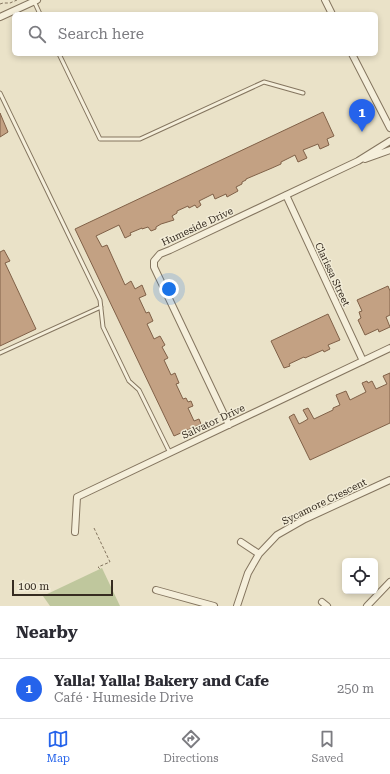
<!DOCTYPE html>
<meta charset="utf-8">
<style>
body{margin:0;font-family:"Roboto Serif",serif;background:#f2f2f3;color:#2b2b33}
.controls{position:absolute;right:12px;bottom:12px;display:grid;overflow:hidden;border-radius:6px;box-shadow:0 2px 6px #0003}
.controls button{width:36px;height:36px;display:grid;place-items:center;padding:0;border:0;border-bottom:1px solid #e1e1e2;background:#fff;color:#2b2b33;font:20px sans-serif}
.scale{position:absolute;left:12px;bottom:10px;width:101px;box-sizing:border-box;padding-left:4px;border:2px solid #362c21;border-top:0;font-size:11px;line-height:14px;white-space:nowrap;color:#362c21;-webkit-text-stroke:3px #f2ecd7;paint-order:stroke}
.you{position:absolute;left:169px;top:289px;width:14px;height:14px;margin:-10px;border:3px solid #fff;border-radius:50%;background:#1a73e8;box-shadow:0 0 0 6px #1a73e833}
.badge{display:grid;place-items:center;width:26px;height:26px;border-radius:50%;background:#2563eb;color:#fff;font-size:13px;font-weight:700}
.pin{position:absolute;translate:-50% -33px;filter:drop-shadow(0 1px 2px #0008)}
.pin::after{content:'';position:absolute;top:21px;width:14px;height:12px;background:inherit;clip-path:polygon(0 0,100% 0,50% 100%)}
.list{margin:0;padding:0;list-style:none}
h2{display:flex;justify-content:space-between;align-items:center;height:52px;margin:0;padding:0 16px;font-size:17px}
h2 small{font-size:13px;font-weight:400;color:#7c7c81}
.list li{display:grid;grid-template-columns:26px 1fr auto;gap:12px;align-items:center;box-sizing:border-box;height:60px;padding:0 16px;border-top:1px solid #e1e1e2}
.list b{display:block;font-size:15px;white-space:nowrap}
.list p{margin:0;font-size:13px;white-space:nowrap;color:#7c7c81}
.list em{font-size:13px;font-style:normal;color:#7c7c81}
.icon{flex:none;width:22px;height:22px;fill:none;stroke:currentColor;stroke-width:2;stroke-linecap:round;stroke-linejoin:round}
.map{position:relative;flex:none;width:390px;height:606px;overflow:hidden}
.search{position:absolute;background:#fff;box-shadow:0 2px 6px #0003;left:12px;right:12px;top:12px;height:44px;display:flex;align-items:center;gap:10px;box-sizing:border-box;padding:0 14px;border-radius:6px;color:#7c7c81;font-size:15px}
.sheet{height:112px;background:#fff}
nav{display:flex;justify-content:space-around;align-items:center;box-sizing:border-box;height:56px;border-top:1px solid #e1e1e2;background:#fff;font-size:11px;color:#7c7c81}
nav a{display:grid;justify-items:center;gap:2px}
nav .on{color:#2563eb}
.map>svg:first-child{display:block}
</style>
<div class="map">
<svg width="390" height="606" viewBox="0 0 390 606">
<rect width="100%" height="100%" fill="#eae2c8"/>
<path fill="#bfc79d" d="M102,568L120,606H50L43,596Z"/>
<path fill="#c3a183" stroke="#806148" d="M323,112L334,136L327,139L329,145L320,149L318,144L303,150L307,158L298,162L295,155L281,162V164L272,168L246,179V180L242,182V184L236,187L238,191L227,197L226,194L215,199L213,194L199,201L201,205L197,208L195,205L189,208L188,206L177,211V213L172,216L174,220L161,224L156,227V229L151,231L148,227L142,229V228L130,233L131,235L125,238L119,225L96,236L102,247L107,245L125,285L131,281L135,289L142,285L146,295L139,298L146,313L149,312L153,321L147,324L154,339L160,336L165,345L162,347L168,358L164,360L171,375L175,373L179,383L176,384L183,399L186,398L188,402L191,401L193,406L188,408L194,421L199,419L201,424L174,436L75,229Z
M0,113L8,132L0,137Z
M4,250L10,261L5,263L36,329L0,346V252Z
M388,286L390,291V315L386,317L390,327L379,332L378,329L365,335L358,320L361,318L359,312L362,311L357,300Z
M328,314L340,340L328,345L330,349L324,352L323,350L305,358L304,357L289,364L290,366L284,368L271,341Z
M390,373V423L310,460L289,417L294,414L299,424L303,422L308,419L303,410L308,408L314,419L333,410V408L340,405L336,395L346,391L350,400L366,392L362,383L367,381L368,383L372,381L376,389L387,384L383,376Z"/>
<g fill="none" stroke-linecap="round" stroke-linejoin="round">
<defs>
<path id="service" d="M34,1L40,14
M59,54L100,139H140L264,82L303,93
M0,93L100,300L103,327L129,381L139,390L170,453
M0,353L101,307"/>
<path id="minor" d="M325,0L332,14
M0,17L37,0
M352,54L390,128
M365,159L390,150
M286,195L363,361
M229,425L154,267V261L160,254L170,250L358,161L390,141
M75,532L77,497L390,348
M241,542L259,554
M156,590L214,606
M322,602L327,606
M237,606L248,573L259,554L277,535L305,519L390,480
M367,606L390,582"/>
</defs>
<use href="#service" stroke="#84755f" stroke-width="5"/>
<use href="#minor" stroke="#84755f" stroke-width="8"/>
<path stroke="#84755f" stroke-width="1" stroke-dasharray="3 2" stroke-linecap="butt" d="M0,4L3,3H10L17,0
M94,528L110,562L98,567L100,569"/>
<use href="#service" stroke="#f5efdb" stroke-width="3"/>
<use href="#minor" stroke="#f5efdb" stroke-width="6"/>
</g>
<g text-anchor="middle" stroke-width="3" stroke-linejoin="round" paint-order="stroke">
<g font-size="10" fill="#362c21" stroke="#f2ecd7">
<text transform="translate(197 226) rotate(-25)" y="4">Humeside Drive</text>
<text transform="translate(333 274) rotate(65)" y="4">Clarissa Street</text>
<text transform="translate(213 421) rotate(-25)" y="4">Salvator Drive</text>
<text transform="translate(324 501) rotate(-26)" y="4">Sycamore Crescent</text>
</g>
</g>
</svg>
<div class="controls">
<button><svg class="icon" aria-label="locate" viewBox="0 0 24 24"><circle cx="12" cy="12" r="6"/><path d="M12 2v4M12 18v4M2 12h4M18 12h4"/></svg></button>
</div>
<div class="scale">100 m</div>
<div class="you"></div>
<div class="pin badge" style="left:362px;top:132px">1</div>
<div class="search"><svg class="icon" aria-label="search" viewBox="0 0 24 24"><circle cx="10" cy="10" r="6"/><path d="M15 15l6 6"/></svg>Search here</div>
</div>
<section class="sheet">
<h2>Nearby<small></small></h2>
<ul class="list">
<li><span class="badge">1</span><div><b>Yalla! Yalla! Bakery and Cafe</b><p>Café · Humeside Drive</p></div><em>250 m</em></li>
</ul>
</section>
<nav>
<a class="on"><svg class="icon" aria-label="map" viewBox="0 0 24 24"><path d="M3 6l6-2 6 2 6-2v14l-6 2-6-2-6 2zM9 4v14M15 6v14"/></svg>Map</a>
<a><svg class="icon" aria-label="directions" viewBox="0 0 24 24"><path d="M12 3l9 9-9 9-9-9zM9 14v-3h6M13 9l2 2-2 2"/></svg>Directions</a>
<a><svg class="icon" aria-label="saved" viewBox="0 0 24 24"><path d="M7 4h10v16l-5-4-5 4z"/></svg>Saved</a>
</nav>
